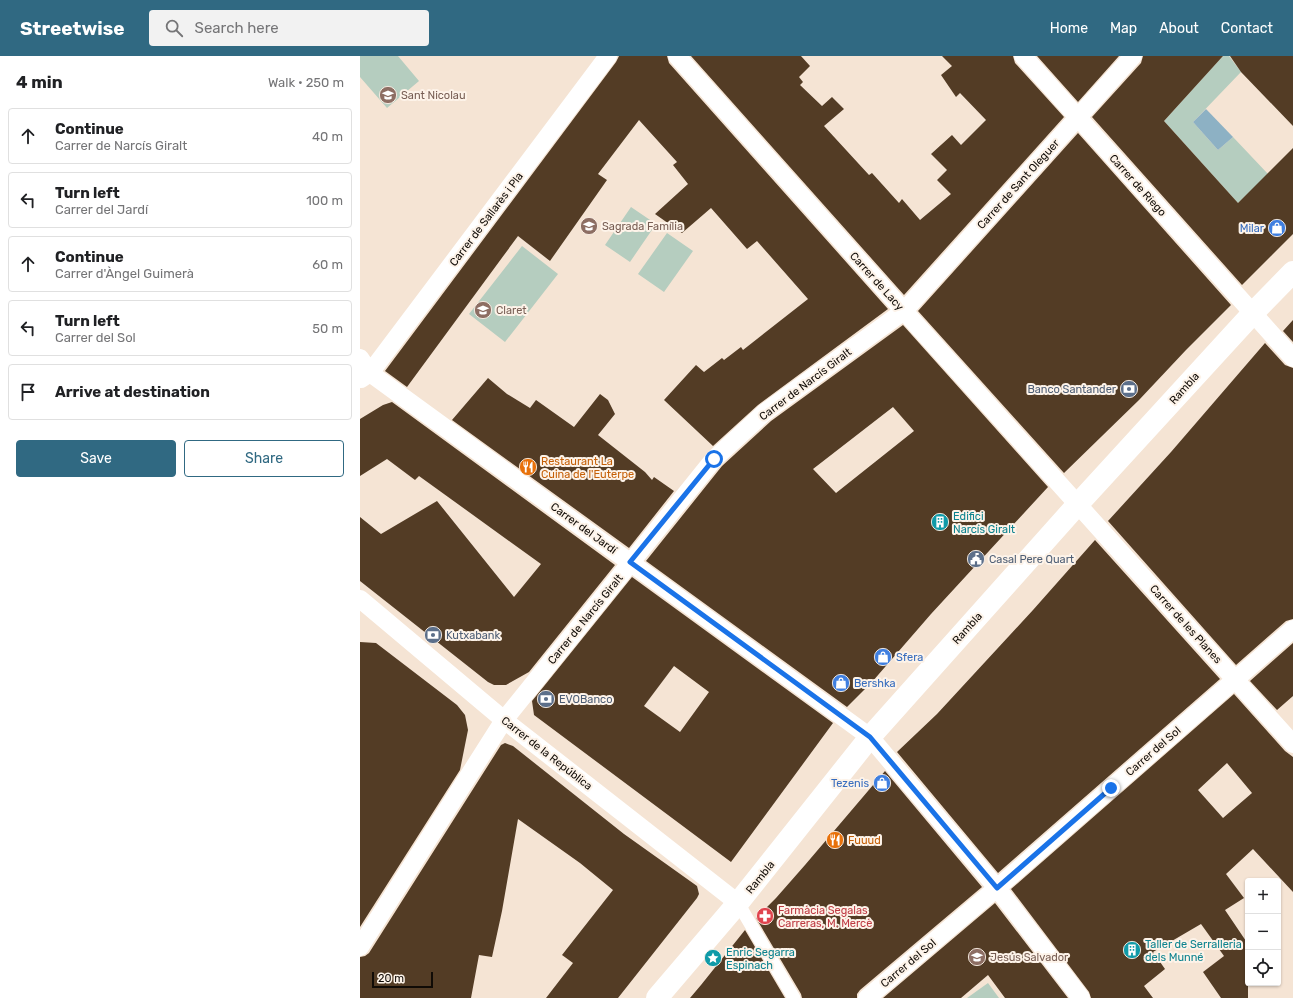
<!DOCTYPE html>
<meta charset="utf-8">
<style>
body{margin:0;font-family:Rubik,sans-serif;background:#f2f2f2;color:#202124}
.controls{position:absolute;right:12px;bottom:12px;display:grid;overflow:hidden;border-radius:4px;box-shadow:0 1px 3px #0004}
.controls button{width:36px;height:36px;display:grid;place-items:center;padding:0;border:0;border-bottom:1px solid #e0e0e0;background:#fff;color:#202124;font:20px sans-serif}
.scale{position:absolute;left:12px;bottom:10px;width:61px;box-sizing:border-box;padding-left:4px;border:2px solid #100b06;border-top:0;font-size:11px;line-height:14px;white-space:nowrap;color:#100b06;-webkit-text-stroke:3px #fdf3e9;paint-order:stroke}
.stop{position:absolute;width:12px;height:12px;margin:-9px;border:3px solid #1a73e8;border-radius:50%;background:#fff}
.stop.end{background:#1a73e8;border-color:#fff;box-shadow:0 1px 4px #0008}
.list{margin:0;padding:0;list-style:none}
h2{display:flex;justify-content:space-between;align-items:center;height:52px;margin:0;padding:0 16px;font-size:17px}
h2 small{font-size:13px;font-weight:400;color:#757577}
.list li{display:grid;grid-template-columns:26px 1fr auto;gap:12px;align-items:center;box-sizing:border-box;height:56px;margin:0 8px 8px;padding:0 8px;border:1px solid #e0e0e0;border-radius:4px}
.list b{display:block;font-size:15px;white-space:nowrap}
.list p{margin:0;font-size:13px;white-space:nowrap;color:#757577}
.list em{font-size:13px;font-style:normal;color:#757577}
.actions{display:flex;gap:8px;padding:12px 16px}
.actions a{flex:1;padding:9px 0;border:1px solid #306982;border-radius:4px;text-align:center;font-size:14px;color:#306982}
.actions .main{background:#306982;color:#fff}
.icon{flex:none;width:22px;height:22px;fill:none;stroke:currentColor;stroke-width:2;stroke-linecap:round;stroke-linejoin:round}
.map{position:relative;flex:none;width:933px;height:942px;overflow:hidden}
header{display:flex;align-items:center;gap:24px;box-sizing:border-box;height:56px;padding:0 20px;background:#306982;color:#fff}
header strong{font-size:19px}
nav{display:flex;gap:22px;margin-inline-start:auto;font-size:14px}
.search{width:280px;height:36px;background:#f2f2f2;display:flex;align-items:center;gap:10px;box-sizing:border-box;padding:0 14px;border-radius:4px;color:#757577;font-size:15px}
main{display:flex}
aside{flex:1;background:#fff}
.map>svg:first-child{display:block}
</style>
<header>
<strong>Streetwise</strong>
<div class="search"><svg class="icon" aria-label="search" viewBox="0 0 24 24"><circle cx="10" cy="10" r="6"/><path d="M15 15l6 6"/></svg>Search here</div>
<nav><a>Home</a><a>Map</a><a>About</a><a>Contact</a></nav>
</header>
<main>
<aside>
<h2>4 min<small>Walk · 250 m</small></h2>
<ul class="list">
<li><svg class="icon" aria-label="ahead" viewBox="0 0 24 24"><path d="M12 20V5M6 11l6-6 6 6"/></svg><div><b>Continue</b><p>Carrer de Narcís Giralt</p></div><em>40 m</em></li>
<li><svg class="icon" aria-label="left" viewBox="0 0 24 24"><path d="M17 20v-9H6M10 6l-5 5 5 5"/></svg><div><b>Turn left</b><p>Carrer del Jardí</p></div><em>100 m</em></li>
<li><svg class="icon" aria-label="ahead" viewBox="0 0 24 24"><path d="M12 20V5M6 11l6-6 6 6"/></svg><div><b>Continue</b><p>Carrer d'Àngel Guimerà</p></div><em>60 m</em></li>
<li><svg class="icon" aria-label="left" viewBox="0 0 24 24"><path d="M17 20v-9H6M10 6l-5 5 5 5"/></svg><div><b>Turn left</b><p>Carrer del Sol</p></div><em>50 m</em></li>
<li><svg class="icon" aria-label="arrive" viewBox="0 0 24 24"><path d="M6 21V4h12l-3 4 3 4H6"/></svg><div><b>Arrive at destination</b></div></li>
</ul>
<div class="actions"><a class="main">Save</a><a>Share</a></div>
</aside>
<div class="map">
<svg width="933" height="942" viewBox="0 0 933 942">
<rect width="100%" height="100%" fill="#f5e4d4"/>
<path fill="#b5cdbf" d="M0,0H38L59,25L27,52L0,21Z
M863,0H869L881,16L833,66L858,94L873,81L908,118L878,147L804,65Z
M271,151L296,168L270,206L245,189Z
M307,177L333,195L304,236L278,218Z
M162,190L198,218L145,286L109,258Z
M628,927L639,942H607Z"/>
<path fill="#8db1c4" d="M846,53L873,81L858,94L833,66Z"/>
<path fill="#533c25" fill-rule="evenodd" d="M259,0H307L309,7L528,253L398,349L353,390L304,344L336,309L344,316L362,302L364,304L381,291L383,294L448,243L397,185L387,193L351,152L322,177L295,158L328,128L313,109L317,106L279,64L238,118L247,124L190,205L158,180L47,331L25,315L256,6Z
M331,0H441L450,10L439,21L443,26L440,29L462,50L472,41L484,53L464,70L509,119L512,117L539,147L542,143L560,164L591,138L577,124L587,114L571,98L592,79L601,89L626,64L600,37L596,41L581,19L592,10L582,0H653L655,7L704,61L544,239Z
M677,0H759L718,46Z
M783,0H863L804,65L878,147L933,92V178L882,229L732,61L781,7Z
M870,0H933V70L881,16Z
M718,77L871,249L826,294L779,344L704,417L558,255Z
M933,264V286L923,275Z
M543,269L688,431L571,558L512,626L487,651L286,505L362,410L411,365ZM533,351L554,375L476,437L453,413Z
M905,287L925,309L933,312V563L926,565L876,609L748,465L811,396Z
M128,322L147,338L170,352L176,344L214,371L240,338L248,344L255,358L238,379L285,416L292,424L294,421L314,435L269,492L92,364Z
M32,346L255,509L169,616L146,629H134L128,626L0,525V461L21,478L77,445L154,541L181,508L59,420L55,424L27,403L0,420V363L23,349Z
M735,484L860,623L638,817L537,696L577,658L673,554Z
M272,521L473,667L371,806L174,659L172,645ZM314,610L349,636L320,676L284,650Z
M0,586L16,587L97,649L105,659L108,674L100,714L0,871Z
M933,587V640L917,654L890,625Z
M874,638L925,695L933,701V836L893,793L866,818L884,842L865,854L888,888V942H861L843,916L864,900L841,868L793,896L805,913L784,930L793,942H731L729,936L651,833ZM867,707L892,737L863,762L838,734Z
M145,687L153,690L264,778L337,830L339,838L337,842L258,942H186L213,907L202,899L253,834L220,807L158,763L142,855L132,901L119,899L111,942H0V901L5,900L9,897L141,689Z
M525,715L622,831L500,934L497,938V942H442L441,938L396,862L416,842L445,809Z
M635,847L708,942H645L628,919L601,942H523Z
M385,874L425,942H330L341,929Z"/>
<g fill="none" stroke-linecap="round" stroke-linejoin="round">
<path stroke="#fff" stroke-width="13" d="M378,847L434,942"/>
<path stroke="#fff" stroke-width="18" d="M317,0L544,255L933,688
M663,0L933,302
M0,302L10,317L510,681L637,832L721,942
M1,323L10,317L248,0
M0,543L144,664L378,847
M0,891L144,664L354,403L404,357L544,255L773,0
M507,942L637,832L933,573"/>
<path stroke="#fff" stroke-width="22" d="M297,942L378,847L510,681L718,448L893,257L933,216"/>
</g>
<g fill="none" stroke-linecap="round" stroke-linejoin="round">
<path stroke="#1a73e8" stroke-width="5" d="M354,403L270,506L510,681L637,832L751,732"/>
</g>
<defs>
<symbol id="school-disc" viewBox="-11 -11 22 22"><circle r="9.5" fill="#8d6e63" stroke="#fdf3e9"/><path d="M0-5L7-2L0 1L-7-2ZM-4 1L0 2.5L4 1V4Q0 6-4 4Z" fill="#fff"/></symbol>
<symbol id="shop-disc" viewBox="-11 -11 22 22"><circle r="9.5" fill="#3f7fe0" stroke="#fdf3e9"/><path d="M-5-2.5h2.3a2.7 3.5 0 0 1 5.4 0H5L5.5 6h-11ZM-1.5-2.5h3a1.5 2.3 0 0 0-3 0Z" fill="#fff"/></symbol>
<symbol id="bank-disc" viewBox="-11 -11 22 22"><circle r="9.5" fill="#5c6f8a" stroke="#fdf3e9"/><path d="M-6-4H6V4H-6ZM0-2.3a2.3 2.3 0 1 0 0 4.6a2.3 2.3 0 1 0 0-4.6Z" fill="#fff"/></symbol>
<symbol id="restaurant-disc" viewBox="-11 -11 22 22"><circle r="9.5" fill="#e8710a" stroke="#fdf3e9"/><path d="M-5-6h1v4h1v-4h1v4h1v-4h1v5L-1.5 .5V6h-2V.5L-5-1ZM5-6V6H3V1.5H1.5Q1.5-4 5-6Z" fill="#fff"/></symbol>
<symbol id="building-disc" viewBox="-11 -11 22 22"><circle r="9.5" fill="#0f9aa8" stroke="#fdf3e9"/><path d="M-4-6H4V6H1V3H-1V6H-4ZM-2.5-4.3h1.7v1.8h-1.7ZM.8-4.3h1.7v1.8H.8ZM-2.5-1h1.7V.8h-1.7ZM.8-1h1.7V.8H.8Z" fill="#fff"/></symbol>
<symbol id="civic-disc" viewBox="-11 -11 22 22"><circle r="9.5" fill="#5c6f8a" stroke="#fdf3e9"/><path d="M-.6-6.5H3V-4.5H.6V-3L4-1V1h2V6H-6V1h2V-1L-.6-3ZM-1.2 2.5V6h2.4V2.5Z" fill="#fff"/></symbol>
<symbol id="pharmacy-disc" viewBox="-11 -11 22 22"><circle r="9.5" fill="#e0444e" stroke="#fdf3e9"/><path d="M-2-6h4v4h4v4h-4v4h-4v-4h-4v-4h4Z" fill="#fff"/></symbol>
<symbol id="sight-disc" viewBox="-11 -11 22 22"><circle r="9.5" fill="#0f9aa8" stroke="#fdf3e9"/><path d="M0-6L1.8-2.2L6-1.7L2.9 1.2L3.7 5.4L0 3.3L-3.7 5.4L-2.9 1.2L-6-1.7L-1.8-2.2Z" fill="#fff"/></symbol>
</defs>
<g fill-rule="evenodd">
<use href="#school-disc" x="18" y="29" width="20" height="20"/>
<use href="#school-disc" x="219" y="160" width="20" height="20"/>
<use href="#shop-disc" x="907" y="162" width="20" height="20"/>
<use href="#school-disc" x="113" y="244" width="20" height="20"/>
<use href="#bank-disc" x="759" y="323" width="20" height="20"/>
<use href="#restaurant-disc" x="158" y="401" width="20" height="20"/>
<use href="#building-disc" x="570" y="456" width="20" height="20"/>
<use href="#civic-disc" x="606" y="493" width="20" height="20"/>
<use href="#bank-disc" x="63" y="569" width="20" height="20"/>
<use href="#shop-disc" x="513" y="591" width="20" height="20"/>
<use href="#shop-disc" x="471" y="617" width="20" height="20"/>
<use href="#bank-disc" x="176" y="633" width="20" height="20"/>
<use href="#shop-disc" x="512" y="717" width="20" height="20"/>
<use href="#restaurant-disc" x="465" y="774" width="20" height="20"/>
<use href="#pharmacy-disc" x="395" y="850" width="20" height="20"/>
<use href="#building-disc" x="762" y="884" width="20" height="20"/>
<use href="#school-disc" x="607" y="891" width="20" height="20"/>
<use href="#sight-disc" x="343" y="892" width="20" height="20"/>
</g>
<g text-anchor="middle" stroke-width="4" stroke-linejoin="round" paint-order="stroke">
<g font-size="11" fill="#785e54" stroke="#fdf3e9" text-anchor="start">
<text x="41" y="43">Sant Nicolau</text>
<text x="242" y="174">Sagrada Família</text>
<text x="136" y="258">Claret</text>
<text x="630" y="905">Jesús Salvador</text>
</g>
<g font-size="11" fill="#100b06" stroke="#fdf3e9">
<text transform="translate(658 128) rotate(-48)" y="4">Carrer de Sant Oleguer</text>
<text transform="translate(778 129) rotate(48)" y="4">Carrer de Riego</text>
<text transform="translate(126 163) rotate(-53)" y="4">Carrer de Sallarès i Pla</text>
<text transform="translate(517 225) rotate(48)" y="4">Carrer de Lacy</text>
<text transform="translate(445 328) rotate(-37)" y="4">Carrer de Narcís Giralt</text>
<text transform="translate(824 332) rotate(-48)" y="4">Rambla</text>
<text transform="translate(224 472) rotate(36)" y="4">Carrer del Jardí</text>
<text transform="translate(225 563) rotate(-51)" y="4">Carrer de Narcís Giralt</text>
<text transform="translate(826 568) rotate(48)" y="4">Carrer de les Planes</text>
<text transform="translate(607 572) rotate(-48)" y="4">Rambla</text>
<text transform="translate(793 695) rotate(-41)" y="4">Carrer del Sol</text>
<text transform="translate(187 697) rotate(38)" y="4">Carrer de la República</text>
<text transform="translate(400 821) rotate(-51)" y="4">Rambla</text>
<text transform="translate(548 907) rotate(-40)" y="4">Carrer del Sol</text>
</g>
<g font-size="11" fill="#366cbe" stroke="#fdf3e9" text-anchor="end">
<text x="904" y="176">Milar</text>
<text x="536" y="605" text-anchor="start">Sfera</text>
<text x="494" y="631" text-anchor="start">Bershka</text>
<text x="509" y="731">Tezenis</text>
</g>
<g font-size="11" fill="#4e5e75" stroke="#fdf3e9" text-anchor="start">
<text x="756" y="337" text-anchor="end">Banco Santander</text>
<text x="629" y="507">Casal Pere Quart</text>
<text x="86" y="583">Kutxabank</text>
<text x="199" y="647">EVOBanco</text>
</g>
<g font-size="11" fill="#c56008" stroke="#fdf3e9" text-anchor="start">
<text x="181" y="409">Restaurant La<tspan x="181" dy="13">Cuina de l'Euterpe</tspan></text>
<text x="488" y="788">Fuuud</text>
</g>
<g font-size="11" fill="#0d838f" stroke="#fdf3e9" text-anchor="start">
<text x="593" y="464">Edifici<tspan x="593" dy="13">Narcís Giralt</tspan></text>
<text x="785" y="892">Taller de Serralleria<tspan x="785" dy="13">dels Munné</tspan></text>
<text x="366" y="900">Enric Segarra<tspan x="366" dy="13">Espinach</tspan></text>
</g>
<g font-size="11" fill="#be3a42" stroke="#fdf3e9" text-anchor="start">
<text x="418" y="858">Farmàcia Segalas<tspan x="418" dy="13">Carreras, M. Mercè</tspan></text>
</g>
</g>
</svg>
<div class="controls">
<button>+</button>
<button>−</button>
<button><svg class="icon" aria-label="locate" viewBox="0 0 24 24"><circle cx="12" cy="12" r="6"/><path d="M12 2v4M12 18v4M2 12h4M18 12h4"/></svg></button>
</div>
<div class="scale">20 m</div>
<div class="stop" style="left:354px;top:403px"></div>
<div class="stop end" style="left:751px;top:732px"></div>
</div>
</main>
